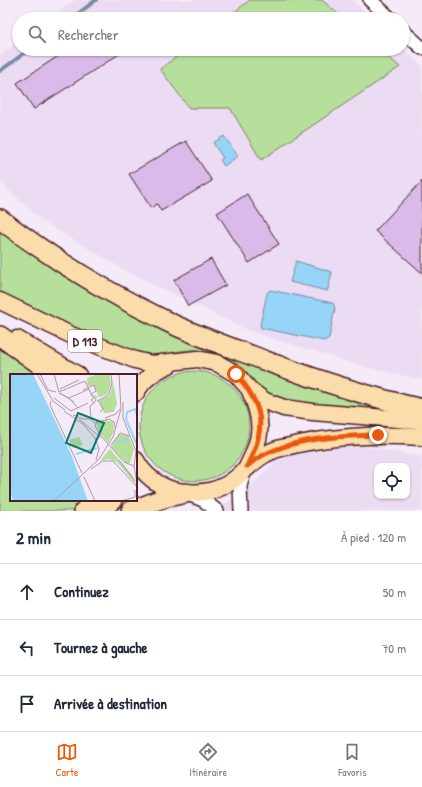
<!DOCTYPE html>
<html lang="fr">
<meta charset="utf-8">
<style>
body{margin:0;font-family:"Patrick Hand",sans-serif;background:#f6f6f7;color:#1f2937}
.controls{position:absolute;right:12px;bottom:12px;display:grid;overflow:hidden;border-radius:8px;box-shadow:0 1px 3px #0004}
.controls button{width:36px;height:36px;display:grid;place-items:center;padding:0;border:0;border-bottom:1px solid #e0e1e3;background:#fff;color:#1f2937;font:20px sans-serif}
.stop{position:absolute;width:12px;height:12px;margin:-9px;border:3px solid #ea580c;border-radius:50%;background:#fff}
.stop.end{background:#ea580c;border-color:#fff;box-shadow:0 1px 4px #0008}
.list{margin:0;padding:0;list-style:none}
h2{display:flex;justify-content:space-between;align-items:center;height:52px;margin:0;padding:0 16px;font-size:17px}
h2 small{font-size:13px;font-weight:400;color:#747a83}
.list li{display:grid;grid-template-columns:26px 1fr auto;gap:12px;align-items:center;box-sizing:border-box;height:56px;padding:0 16px;border-top:1px solid #e0e1e3}
.list b{display:block;font-size:15px;white-space:nowrap}
.list em{font-size:13px;font-style:normal;color:#747a83}
.icon{flex:none;width:22px;height:22px;fill:none;stroke:currentColor;stroke-width:2;stroke-linecap:round;stroke-linejoin:round}
.map{position:relative;flex:none;width:422px;height:511px;overflow:hidden}
.search{position:absolute;background:#fff;box-shadow:0 1px 3px #0004;left:12px;right:12px;top:12px;height:44px;display:flex;align-items:center;gap:10px;box-sizing:border-box;padding:0 14px;border-radius:22px;color:#747a83;font-size:15px}
.sheet{height:220px;background:#fff}
nav{display:flex;justify-content:space-around;align-items:center;box-sizing:border-box;height:56px;border-top:1px solid #e0e1e3;background:#fff;font-size:11px;color:#747a83}
nav a{display:grid;justify-items:center;gap:2px}
nav .on{color:#ea580c}
.map>svg:first-child{display:block}
</style>
<div class="map">
<svg width="422" height="511" viewBox="0 0 422 511">
<rect width="100%" height="100%" fill="#f4eaf8"/>
<filter id="ink" filterUnits="userSpaceOnUse"><feTurbulence type="fractalNoise" baseFrequency=".025" numOctaves="2"/><feDisplacementMap in="SourceGraphic" scale="8" xChannelSelector="R" yChannelSelector="G"/><feConvolveMatrix kernelMatrix="1 2 1 2 8 2 1 2 1" color-interpolation-filters="sRGB"/></filter>
<g filter="url(#ink)">
<path fill="#ecdcf3" fill-rule="evenodd" d="M75,0H352L372,19H49Z
M19,41V49L403,48L422,66V380L365,367L249,331L128,272L42,221L0,182V55Z
M356,445L422,457V511H211L243,494L279,457ZM377,466H407V496H377Z"/>
<path fill="#b5df9b" stroke="#807f63" d="M250,0H322L344,19H225Z
M186,49H379L400,67L261,160L230,108H189L160,69Z
M0,228L71,277L398,411C362,408 325,408 290,401C284,400 277,400 272,397C251,385 246,361 219,354C206,350 194,349 180,351C167,353 163,357 148,356L72,326L0,292Z
M0,345L47,375H11V500H86L72,511H0Z
M139 426a55 55 0 1 1 110 0a55 55 0 1 1-110 0Z"/>
<path fill="#96d5f7" stroke="#788ca5" d="M224,136L238,156L224,166L220,160L223,158L213,143Z
M296,261L332,272L328,289L327,291L290,282Z
M270,290L333,303L335,308L329,338L324,341L261,328L260,325L267,293Z"/>
<g fill="none" stroke-linecap="round" stroke-linejoin="round">
<path stroke="#788ca5" stroke-width="4" d="M71,19L96,0
M0,71L30,49"/>
</g>
<path fill="#d9bae8" stroke="#4a1f2b" d="M69,49H127L34,109L17,83Z
M186,141L212,181L161,211L157,204L151,208L129,174Z
M422,181V273L375,231Z
M247,194L279,244L249,263L217,213Z
M211,259L226,285L188,306L174,280Z"/>
<g fill="none" stroke-linecap="round" stroke-linejoin="round">
<defs>
<path id="minor" d="M370,0L391,19
M403,31L422,48
M188,494L203,500L217,511
M241,511L240,486L245,469"/>
<path id="major" d="M0,301L71,335L135,360L152,364L197,359L217,363L236,374L250,390L265,401L284,408L313,412L422,421
M17,339L78,375
M136,393C143,379 155,371 169,365
M136,460C143,474 158,486 173,490C195,495 218,493 236,478C251,465 261,453 281,448C329,436 372,434 422,437
M248,465C263,437 263,420 250,391"/>
<path id="highway" d="M0,219C52,259 108,293 168,322C199,337 233,348 266,361C317,380 369,397 422,409
M0,336L55,375
M84,511L95,500
M100,511L112,500
M131,511L167,497L186,493"/>
</defs>
<use href="#minor" stroke="#4a1f2b" stroke-width="16"/>
<use href="#major" stroke="#4a1f2b" stroke-width="19"/>
<use href="#highway" stroke="#4a1f2b" stroke-width="22"/>
<use href="#minor" stroke="#fff" stroke-width="13"/>
<use href="#major" stroke="#fbddab" stroke-width="16"/>
<use href="#highway" stroke="#fbddab" stroke-width="19"/>
</g>
</g>
<g fill="none" stroke-linecap="round" stroke-linejoin="round" filter="url(#ink)">
<path stroke="#ea580c" stroke-width="5" d="M236,374C264,406 267,428 247,466C280,438 337,436 378,435"/>
</g>
<g text-anchor="middle" stroke-width="3.5" stroke-linejoin="round" paint-order="stroke">
<rect fill="#fff" stroke="#80626b" stroke-width="1" x="68" y="330" width="34" height="22" rx="3"/>
<g font-size="13" font-weight="bold" fill="#4a1f2b">
<text x="85" y="346">D 113</text>
</g>
</g>
<g transform="translate(10 374)">
<rect width="127" height="127" fill="#f4eaf8"/>
<path d="M88,0H99L101,8L98,20L87,24L83,23L82,22L81,20L89,23L84,12H78L77,9V4ZM103,8L107,29L104,38L94,39L89,26L100,22ZM94,46L103,48L104,57L98,69L88,56L86,49ZM109,60L118,61L124,75L120,89L117,90L101,73ZM69,63L73,71L63,74L59,66ZM100,75L122,101L127,112L107,88L98,85L90,87Z" fill="#b5df9b"/>
<path d="M0,0H23L61,80L78,127H3L0,116Z" fill="#96d5f7"/>
<path fill="none" stroke="#96d5f7" stroke-width="2" d="M0,14L35,97L42,127M127,40L125,35L117,38L116,45L127,71M105,69L119,65M66,80L87,74"/>
<path fill="none" stroke="#b099a6" stroke-width="1" d="M27,0L43,27L55,36M30,0L38,16L46,18M44,0L49,18L75,7L82,22L86,25V26L84,29L81,26L84,24M50,15L69,6M73,16L84,11L86,17L81,20M49,19L59,24L79,15M50,19L64,28M44,24L61,37L78,29M60,25L68,34M88,26L93,35L90,38M41,27L40,31L72,99M87,27L99,21L102,8L101,0M113,28V44L126,77L124,92M54,37L73,50L85,64L89,75L86,86M63,41L73,45H81L84,49M95,44L106,40L110,35M69,45L91,64M81,45L80,32L84,29M87,47L85,52L91,62M84,49L99,45L104,48L105,54M91,62L114,88L124,92L127,109M101,71L110,59L120,62M109,86L125,107M81,95L93,87H103L127,113M74,103L85,127M44,127L89,85L103,63L111,35L109,0M111,127L125,123V116"/>
<path fill="#0f766e" fill-opacity="0.15" stroke="#0f766e" stroke-width="2" d="M68,39L94,49L81,79L56,69Z"/>
<rect width="127" height="127" fill="none" stroke="#4a1f2b" stroke-width="2"/>
</g>
</svg>
<div class="controls">
<button><svg class="icon" aria-label="locate" viewBox="0 0 24 24"><circle cx="12" cy="12" r="6"/><path d="M12 2v4M12 18v4M2 12h4M18 12h4"/></svg></button>
</div>
<div class="stop" style="left:236px;top:374px"></div>
<div class="stop end" style="left:378px;top:435px"></div>
<div class="search"><svg class="icon" aria-label="search" viewBox="0 0 24 24"><circle cx="10" cy="10" r="6"/><path d="M15 15l6 6"/></svg>Rechercher</div>
</div>
<section class="sheet">
<h2>2 min<small>À pied · 120 m</small></h2>
<ul class="list">
<li><svg class="icon" aria-label="ahead" viewBox="0 0 24 24"><path d="M12 20V5M6 11l6-6 6 6"/></svg><div><b>Continuez</b></div><em>50 m</em></li>
<li><svg class="icon" aria-label="left" viewBox="0 0 24 24"><path d="M17 20v-9H6M10 6l-5 5 5 5"/></svg><div><b>Tournez à gauche</b></div><em>70 m</em></li>
<li><svg class="icon" aria-label="arrive" viewBox="0 0 24 24"><path d="M6 21V4h12l-3 4 3 4H6"/></svg><div><b>Arrivée à destination</b></div></li>
</ul>
</section>
<nav>
<a class="on"><svg class="icon" aria-label="map" viewBox="0 0 24 24"><path d="M3 6l6-2 6 2 6-2v14l-6 2-6-2-6 2zM9 4v14M15 6v14"/></svg>Carte</a>
<a><svg class="icon" aria-label="directions" viewBox="0 0 24 24"><path d="M12 3l9 9-9 9-9-9zM9 14v-3h6M13 9l2 2-2 2"/></svg>Itinéraire</a>
<a><svg class="icon" aria-label="saved" viewBox="0 0 24 24"><path d="M7 4h10v16l-5-4-5 4z"/></svg>Favoris</a>
</nav>
